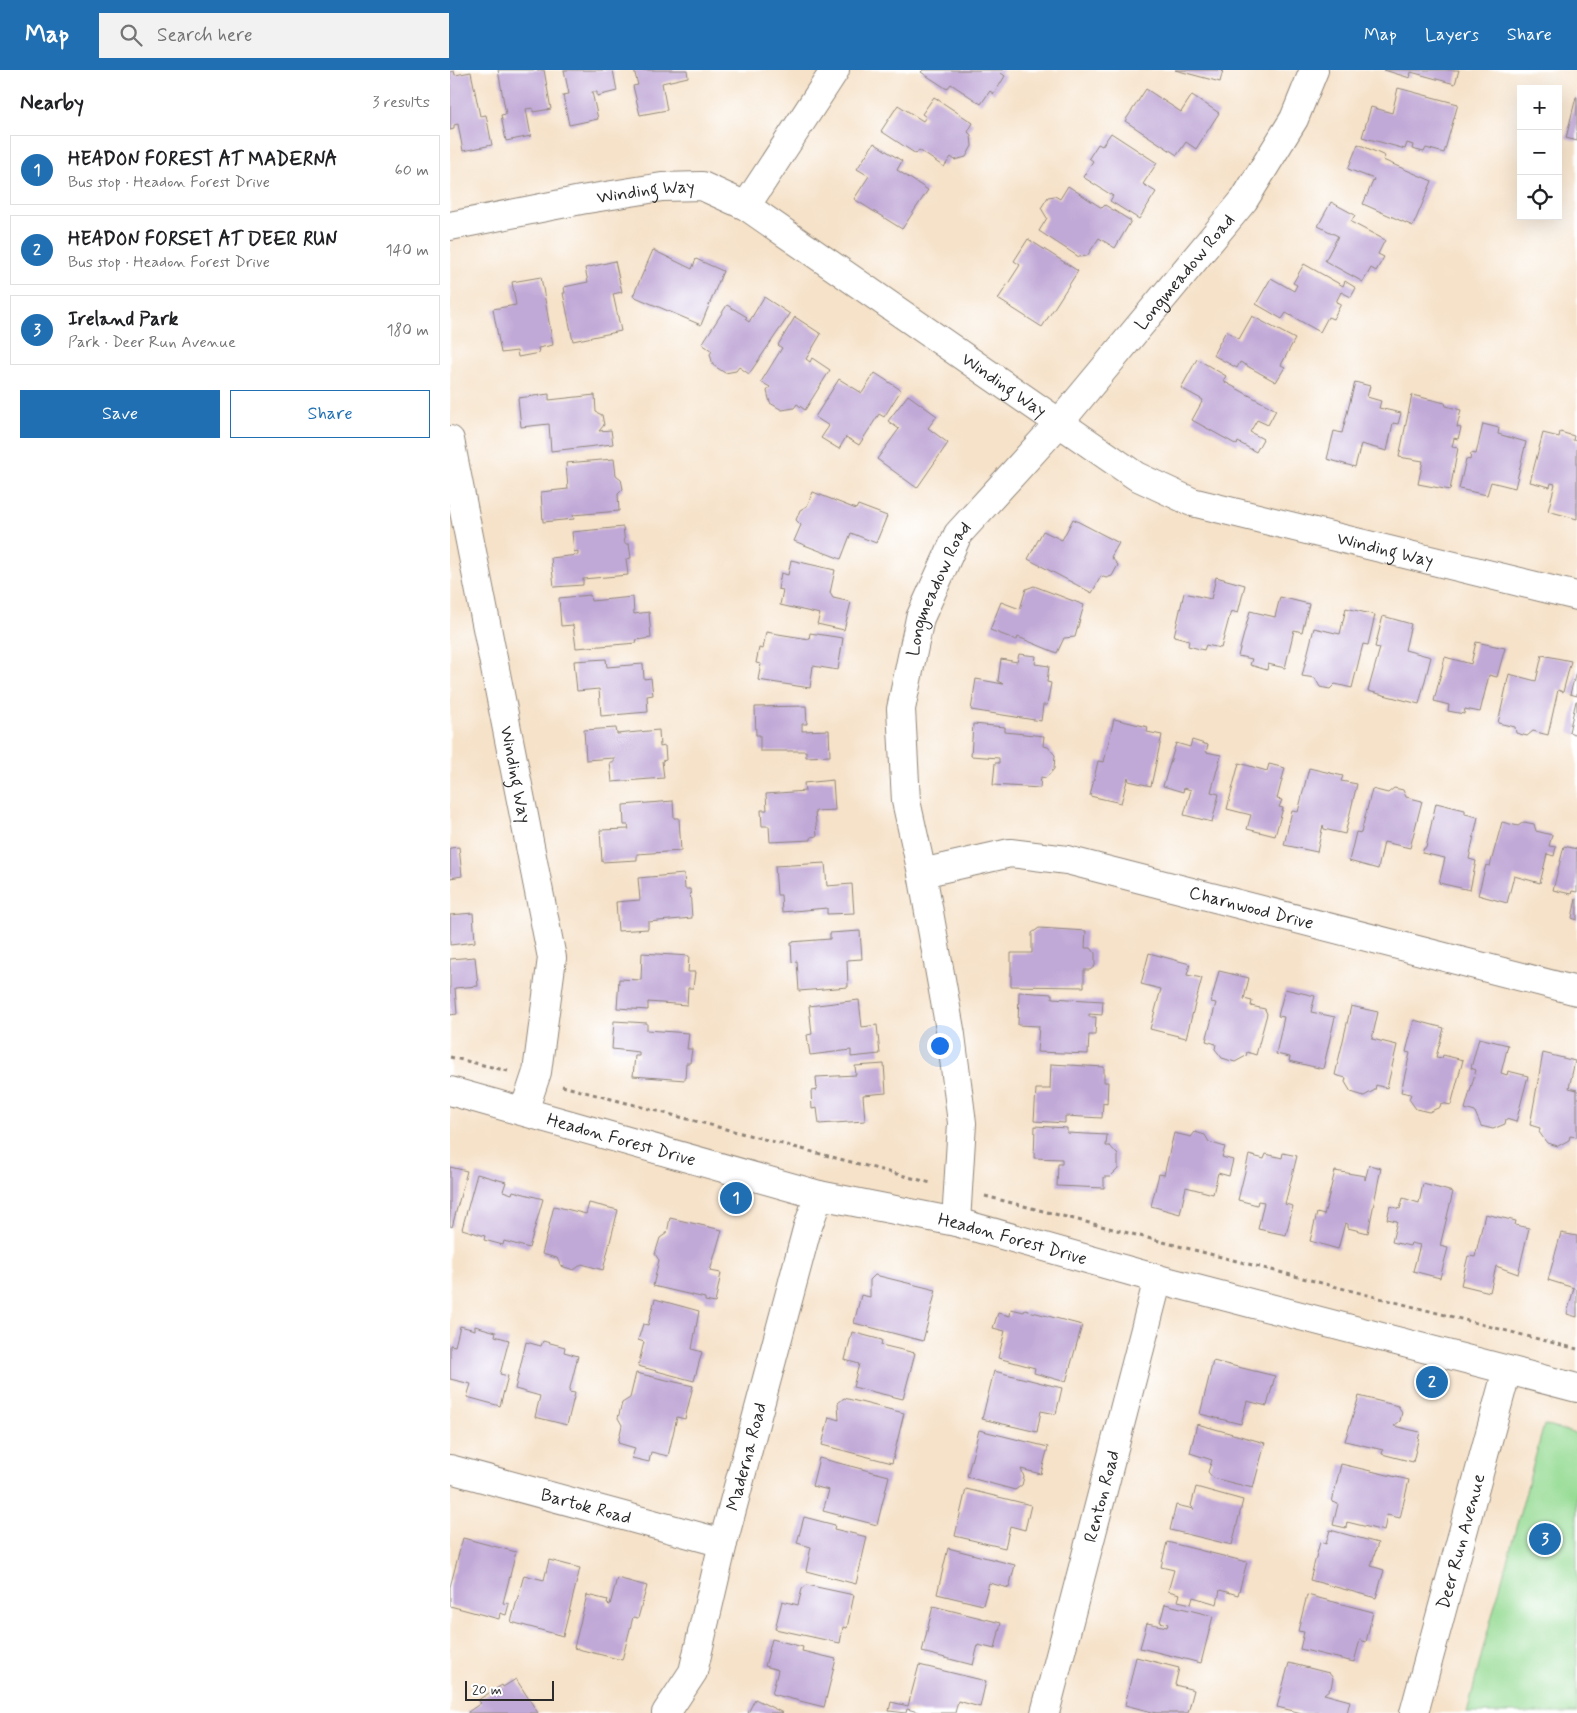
<!DOCTYPE html>
<meta charset="utf-8">
<style>
body{margin:0;font-family:Mynerve,sans-serif;background:#f2f2f2;color:#202124}
.controls{position:absolute;right:15px;top:15px;display:grid;overflow:hidden;border-radius:0px;box-shadow:0 5px 20px #0002}
.controls button{width:45px;height:45px;display:grid;place-items:center;padding:0;border:0;border-bottom:1px solid #e0e0e0;background:#fff;color:#202124;font:25px sans-serif}
.scale{position:absolute;left:15px;bottom:12px;width:89px;box-sizing:border-box;padding-left:5px;border:2px solid #2b2b2b;border-top:0;font-size:14px;line-height:18px;white-space:nowrap;color:#2b2b2b;-webkit-text-stroke:4px #fff;paint-order:stroke}
.you{position:absolute;left:489px;top:975px;width:18px;height:18px;margin:-12px;border:4px solid #fff;border-radius:50%;background:#1a73e8;box-shadow:0 0 0 8px #1a73e833}
.badge{display:grid;place-items:center;width:32px;height:32px;border-radius:50%;background:#1f6fb2;color:#fff;font-size:16px;font-weight:700}
.pin{position:absolute;translate:-50% -50%;border:2px solid #fff;box-shadow:0 1px 5px #0006}
.list{margin:0;padding:0;list-style:none}
h2{display:flex;justify-content:space-between;align-items:center;height:65px;margin:0;padding:0 20px;font-size:21px}
h2 small{font-size:16px;font-weight:400;color:#757577}
.list li{display:grid;grid-template-columns:32px 1fr auto;gap:15px;align-items:center;box-sizing:border-box;height:70px;margin:0 10px 10px;padding:0 10px;border:1px solid #e0e0e0;border-radius:0px}
.list b{display:block;font-size:19px;white-space:nowrap}
.list p{margin:0;font-size:16px;white-space:nowrap;color:#757577}
.list em{font-size:16px;font-style:normal;color:#757577}
.actions{display:flex;gap:10px;padding:15px 20px}
.actions a{flex:1;padding:11px 0;border:1px solid #1f6fb2;border-radius:0px;text-align:center;font-size:18px;color:#1f6fb2}
.actions .main{background:#1f6fb2;color:#fff}
.icon{flex:none;width:28px;height:28px;fill:none;stroke:currentColor;stroke-width:2;stroke-linecap:round;stroke-linejoin:round}
.map{position:relative;flex:none;width:1127px;height:1643px;overflow:hidden}
header{display:flex;align-items:center;gap:30px;box-sizing:border-box;height:70px;padding:0 25px;background:#1f6fb2;color:#fff}
header strong{font-size:24px}
nav{display:flex;gap:28px;margin-inline-start:auto;font-size:18px}
.search{width:350px;height:45px;background:#f2f2f2;display:flex;align-items:center;gap:12px;box-sizing:border-box;padding:0 18px;border-radius:0px;color:#757577;font-size:19px}
main{display:flex}
aside{flex:1;background:#fff}
.map>svg:first-child{display:block}
</style>
<header>
<strong>Map</strong>
<div class="search"><svg class="icon" aria-label="search" viewBox="0 0 24 24"><circle cx="10" cy="10" r="6"/><path d="M15 15l6 6"/></svg>Search here</div>
<nav><a>Map</a><a>Layers</a><a>Share</a></nav>
</header>
<main>
<aside>
<h2>Nearby<small>3 results</small></h2>
<ul class="list">
<li><span class="badge">1</span><div><b>HEADON FOREST AT MADERNA</b><p>Bus stop · Headon Forest Drive</p></div><em>60 m</em></li>
<li><span class="badge">2</span><div><b>HEADON FORSET AT DEER RUN</b><p>Bus stop · Headon Forest Drive</p></div><em>140 m</em></li>
<li><span class="badge">3</span><div><b>Ireland Park</b><p>Park · Deer Run Avenue</p></div><em>180 m</em></li>
</ul>
<div class="actions"><a class="main">Save</a><a>Share</a></div>
</aside>
<div class="map">
<svg width="1127" height="1643" viewBox="0 0 1127 1643">
<rect width="100%" height="100%" fill="#fff"/>
<filter id="ink" filterUnits="userSpaceOnUse"><feTurbulence type="fractalNoise" baseFrequency=".02" numOctaves="2"/><feDisplacementMap in="SourceGraphic" scale="10" xChannelSelector="R" yChannelSelector="G"/><feConvolveMatrix kernelMatrix="1 2 1 2 8 2 1 2 1" color-interpolation-filters="sRGB"/></filter>
<filter id="wash" filterUnits="userSpaceOnUse"><feTurbulence type="fractalNoise" baseFrequency=".0096" numOctaves="4" result="noise"/><feDisplacementMap in="SourceGraphic" scale="20" xChannelSelector="R" yChannelSelector="G"/><feGaussianBlur stdDeviation="1.12" result="paint"/><feColorMatrix in="noise" values="0 0 0 0 0 0 0 0 0 0 0 0 0 0 0 0 0 1.4 0 .05"/><feComposite in="paint" operator="in"/></filter>
<g filter="url(#wash)">
<rect width="100%" height="100%" fill="#f6e2c9"/>
<path fill="#97dc95" stroke="#618460" d="M1094,1355L1127,1364V1643H1017L1034,1575Z"/>
<g id="blocks">
<path fill="#c1a9d7" d="M48,0H94L101,39L83,42V38L76,39L81,66L56,71L51,45L56,44Z
M114,0H163L167,21L147,26V22H142L148,49L119,55L113,25L119,24Z
M184,0H237L238,7L212,13L217,40L190,45L183,16L188,15Z
M473,0H554L551,3L555,6L544,24L540,21L531,34L501,14L497,19L471,2Z
M725,0H773L770,12Z
M934,0H1009L1005,14L961,2L960,8Z
M4,1L5,5L21,2L30,46L36,45L42,75L13,81L8,54L4,55V59L0,60V2Z
M948,18L1008,34L994,83L976,78L974,82L962,79L963,75L957,73L955,79L912,67L921,37L942,43Z
M696,19L731,42L742,25L769,43L746,79L736,72L727,85L675,51Z
M484,27L523,53L518,62L521,65L522,76L516,87L505,90L501,87L494,97L469,80L466,84L431,61L448,35L473,51L476,47L472,44Z
M1126,27H1127V71L1116,68Z
M661,63L707,93L693,114L706,122L689,149L660,131L663,126L633,107L643,91L639,88L648,74L652,76Z
M424,73L452,91L447,100L478,120L452,159L404,129L419,106L407,99Z
M908,74L935,86L933,90L982,111L963,156L913,134L924,109L898,99Z
M618,116L652,138L655,135L681,151L665,178L649,168L637,186L629,187L589,161L597,148L591,138L598,127L605,126L610,129Z
M881,132L905,145L901,152L935,170L928,184L934,187L926,201L921,198L913,212L875,191L888,166L868,156Z
M578,169L628,201L592,257L548,229L570,195L564,191Z
M203,180L242,199L246,189L273,201L251,255L183,226Z
M165,191L172,222L163,224L171,261L123,271L113,223H115L114,217L138,212L135,198Z
M854,194L893,216L895,211L906,218L901,227L891,222L886,232L891,234L883,249L878,247L870,262L836,243L832,249L806,234L821,208L844,221L847,215L843,213Z
M91,207L103,275L88,278L89,283L68,287L67,281L51,283L43,239L66,235L62,212Z
M314,227L340,244L299,304L289,297L286,301L275,303L263,295L260,284L262,281L252,274L277,235L297,247L295,249L299,252Z
M802,246L845,269L831,295L835,297L826,312L790,292L787,298L763,285L776,261L789,269Z
M345,247L371,264L356,289L360,292L362,288L380,300L355,340L347,334L344,338L332,340L320,333L317,321L320,317L311,312L332,278L328,275Z
M747,289L776,306L773,311L826,340L818,355L807,350L800,362L813,369L806,382L788,372L787,375L742,350L753,330L731,318Z
M425,303L451,320L434,347L429,344L409,375L396,367L389,379L371,368L379,356L365,347L389,309L412,323Z
M905,312L920,316L917,327L931,331L929,338L951,343L948,354L943,353L937,381L911,374L905,397L877,389L884,361L892,363Z
M99,324V330L145,325L146,342L152,345L154,355L149,361L161,360L163,374L101,381L99,354L71,357L68,328Z
M458,325L487,346L478,358L498,373L467,418L427,389L449,359L438,351Z
M962,325L995,333L996,336L1011,340L1007,357L1011,358L1008,369L1004,368L1002,377L1008,378L1000,420L968,414L973,391L949,387Z
M1033,354L1049,358L1048,364L1076,372L1065,418L1041,412L1037,425L1009,419L1016,389L1020,390L1021,383L1026,384Z
M1110,362L1124,366L1123,370L1127,371V449L1098,441L1105,414L1101,413L1100,417L1080,412L1093,363L1109,367Z
M164,389L166,405L171,409L173,419L168,424L169,441L123,445L124,449L93,452L91,422L118,419L116,393Z
M363,422L406,439L408,435L437,446L426,473L401,463L391,489L344,471L351,455L346,450L350,440L357,436Z
M623,449L669,473L661,487L668,495L662,506L656,508L651,506L642,523L578,489L593,461L612,470Z
M173,457L175,474H179L181,488L176,489L178,505L133,509V515L104,517L101,488L128,485V481L124,482L122,462Z
M341,490L385,500L380,523L383,528L401,532L394,560L367,554L370,544L330,535L333,520L328,519L331,503L338,505Z
M766,507L795,515L788,543L781,541L771,578L756,575L754,580L738,576L739,570L724,566L734,523L761,529Z
M584,516L634,535L625,567L614,568L607,583L568,567L567,570L540,560L551,532L570,539L576,519Z
M140,525L141,531L183,527L184,544L199,542L201,568L186,570L187,573L126,578L123,555L111,556L109,528Z
M830,527L859,534L852,562L844,560L835,598L818,594L817,600L800,595L802,589L788,586L800,541L825,547Z
M896,538L925,545L918,575L913,574L902,618L885,614L880,619L870,617L865,608L852,606L864,558L890,564Z
M933,546L961,554L955,580L981,587L969,634L918,621L930,578L925,577Z
M316,562L359,569L360,563L393,568L388,600L363,596L360,618L308,610L311,594L306,593L309,578L313,579Z
M1026,572L1055,578L1047,607L1039,605L1030,642L1015,639L1014,644L998,641L999,635L984,631L995,587L1021,594Z
M569,584L586,586L585,594L599,596L597,612L601,613L597,635H593L591,651L521,640L526,609L553,614L548,611L551,589L567,592Z
M1092,585L1121,591L1113,622L1108,620L1098,665L1083,661L1077,666L1066,663L1065,657L1048,653L1059,604L1086,611Z
M156,589L157,597L193,594L194,609L201,608L203,625L197,626L198,642L151,646L149,619L127,621L124,591Z
M1127,599V626L1120,624Z
M1126,631H1127V665L1119,662Z
M356,636L357,654H352V661L379,660L380,686L356,687V681H310V665H306L305,637Z
M664,649L698,657L697,662L712,665L701,716L679,711L678,707L671,733L640,726L648,691L654,692Z
M523,654L555,657V662L594,666L593,676L598,677L605,685L604,699L596,708L591,707L590,718L543,715L545,693H549V688L521,686Z
M166,658L167,664L209,660L210,677L215,676L216,690L212,691L214,708L162,712L160,692H164V688L136,690L134,660Z
M742,670L758,675L756,682L771,685L761,722L769,724L762,752L734,745L741,720L734,718L733,722L713,716L726,673L740,677Z
M789,693L817,701L819,694L835,698L827,729L832,730L829,737L833,738L825,766L797,759L801,745L777,739Z
M859,698L893,706L891,711L907,714L895,764L874,759L873,755L867,782L834,775L842,741L848,742Z
M383,710L385,740L365,741L367,766L361,767V770L320,772L319,756H312L311,740H317L316,724L355,721L354,713Z
M944,718L953,720L956,727L972,731L960,778L934,772L928,799L899,791L906,762L911,763L922,719L938,723Z
M223,731L224,748H229L231,781L187,784V790L152,792L150,760L179,759L178,755H174L173,735Z
M986,733L1015,740V744L1028,747L1019,789L1026,791L1020,820L989,813L995,788L972,783L974,778H976Z
M1052,752L1068,756L1074,752L1084,754L1086,761L1102,765L1099,776L1106,777L1104,786L1097,784L1090,813L1064,806L1057,833L1028,825L1036,795L1040,796Z
M1114,776L1127,779V822L1122,821L1121,824L1103,820Z
M9,777L12,806L0,808V778Z
M375,793L377,816L402,814L404,843L377,844V838L332,842L331,825H327L325,796Z
M234,804L235,819H240L242,848L198,852V859L168,861L166,832L190,830L188,808Z
M1126,829H1127V850L1122,848Z
M23,843L25,872L0,875V845Z
M589,858L636,861L635,878H641L645,883V896L640,900H634V917L561,916V883H582V863Z
M410,861L412,889L397,890L398,917L349,921L347,891L342,892L341,872L380,869V863Z
M192,883L239,886L238,902H245L243,918H238L237,935L198,932V940L167,938L169,909L191,910Z
M699,883L740,894L737,905L752,908L736,968L700,959L711,919L691,914Z
M25,887L28,916L5,918L7,944L0,945V889Z
M769,901L799,908L794,929L802,931L801,936L815,939L817,944L806,985L797,982L796,986L785,992L772,988L765,979L766,974L756,971L766,933L761,932Z
M835,919L865,926L861,942L885,947L873,999L839,991L840,987L826,984L834,947L828,946Z
M569,922L602,924V928L653,931L652,945L639,944V947H646L645,965H639L638,984L587,982L589,956L568,955Z
M409,930L412,957L427,955L430,984L401,987V980L360,985L357,965L362,964L359,936Z
M901,936L928,942L922,969L947,975L937,1018L926,1015L925,1020L914,1026L901,1022L895,1012L896,1008L885,1005Z
M964,950L994,958L986,987L992,988L993,985L1013,990L1001,1035L991,1033L990,1037L979,1042L966,1039L959,1029L961,1024L951,1022L960,983L956,982Z
M164,951L197,953V960L239,963L237,979H242L240,993H236L235,1010L183,1006L185,986H189V982L162,979Z
M1029,968L1058,975L1051,1003L1057,1005L1058,1001L1078,1006L1066,1052L1056,1049L1055,1054L1043,1059L1031,1056L1025,1042L1015,1039L1026,1000L1021,998Z
M1093,983L1125,991L1119,1018L1127,1020V1067L1120,1066L1119,1070L1108,1076L1097,1073L1089,1062L1090,1058L1080,1055Z
M434,994L436,1023L413,1025L415,1051L369,1054L367,1038L362,1039L361,1021L367,1020L366,1007L406,1005L405,996Z
M601,994L654,997V1012H658L657,1034L653,1033L652,1048L615,1046V1053L584,1051L586,1019H600Z
M585,1056L617,1058V1063L657,1065L656,1076H660L668,1085V1099L660,1107H654V1118L607,1116L608,1094H612V1089L584,1088Z
M745,1062L755,1065L759,1072L775,1077L772,1087L783,1090L779,1106L768,1103L763,1124L736,1117L730,1144L701,1136L709,1104L714,1105L724,1063L741,1067Z
M833,1083L847,1086L835,1134L843,1136L836,1165L808,1159L814,1132L808,1131L807,1135L788,1130L799,1085L814,1089L816,1084L832,1088Z
M919,1095L931,1098L918,1163L898,1158V1154L895,1153L888,1179L860,1171L867,1143L874,1145L885,1101L915,1106V1110Z
M0,1097L17,1101L2,1157L0,1156Z
M27,1104L56,1112L53,1121L62,1124L63,1121L93,1129L79,1178L54,1171L53,1175L34,1170L35,1166L12,1159Z
M973,1114L1003,1122L990,1176L998,1178L990,1208L963,1201L970,1175L961,1173L960,1176L942,1172L947,1151L937,1149L940,1136L950,1139L953,1128L969,1133Z
M139,1133L168,1140L153,1200L132,1194L124,1200L111,1196L107,1188L92,1184L104,1136L136,1144Z
M1035,1144L1066,1151L1065,1155L1079,1158L1068,1204L1046,1196L1040,1222L1011,1215L1018,1186L1025,1187Z
M220,1148L272,1160L260,1201L271,1203L265,1233L255,1231V1228L203,1216L209,1190L205,1184L210,1168L217,1163Z
M1111,1163L1127,1166V1247L1117,1244L1124,1218L1098,1210Z
M425,1205L486,1220L473,1271L404,1253L411,1225L420,1227V1210Z
M205,1229L249,1241L242,1279L252,1282L244,1311L188,1296L194,1272L188,1270L193,1254L198,1255Z
M561,1239L574,1242L575,1240L632,1255L616,1312L584,1303L585,1298L548,1288L555,1261L543,1258L548,1243L560,1246Z
M10,1256L25,1260V1256L46,1262L45,1266L59,1270L50,1304L58,1306L50,1336L17,1327L21,1314L0,1309V1275L5,1276Z
M402,1262L432,1270L431,1275L465,1283L453,1329L403,1317L409,1294L395,1290Z
M93,1271L115,1277L114,1282L128,1286L119,1322L125,1323L117,1355L85,1347L90,1326L65,1319L76,1272L91,1276Z
M763,1291L825,1306L817,1336L797,1331L791,1354L750,1344Z
M544,1301L612,1318L606,1344L591,1341L587,1362L532,1349Z
M186,1303L243,1316L235,1349L227,1347L218,1386L201,1382L199,1392L182,1388L185,1378L168,1373L172,1355L168,1348L172,1333L180,1328Z
M909,1326L948,1336L952,1342L950,1351L944,1356L970,1362L963,1392L932,1384L933,1380L895,1371Z
M394,1328L454,1343L442,1393L372,1375L379,1347L389,1350L388,1333Z
M747,1354L815,1373L803,1418L763,1408L758,1402L762,1390L740,1383Z
M529,1360L598,1377L591,1404L571,1399L574,1407L572,1415L565,1420L517,1407Z
M369,1388L439,1406L427,1455L373,1441L379,1420L362,1416Z
M891,1394L959,1410L950,1448L937,1445L934,1461L897,1452L896,1458L883,1455L888,1434L882,1432Z
M746,1417L793,1430L782,1475L720,1460L726,1435L744,1439L741,1436Z
M516,1419L581,1435L575,1460L560,1456L555,1478L505,1466Z
M354,1447L385,1455L384,1459L417,1467L406,1514L356,1501L361,1477L347,1473Z
M880,1460L928,1473L921,1496L934,1500L926,1528L860,1510L870,1472L876,1474Z
M13,1468L66,1482L53,1533L59,1534L56,1545L50,1543L49,1549L0,1536V1517Z
M717,1472L797,1492L788,1525L770,1520L767,1534L743,1527L741,1534L728,1531L730,1524L718,1521L724,1500L711,1497Z
M498,1478L565,1495L559,1518L539,1513L533,1535L487,1524Z
M99,1490L130,1498L113,1566L61,1552L74,1505L94,1510Z
M167,1508L197,1516L188,1548L183,1547L172,1590L124,1578L137,1525L158,1530L157,1534L160,1535Z
M357,1515L404,1525L397,1558L393,1557L390,1573L325,1559L332,1531L348,1535L352,1519Z
M857,1525L923,1542L916,1572L910,1570L904,1592L850,1579L854,1562L848,1561Z
M715,1534L763,1546L751,1593L690,1578L697,1553L717,1557L718,1554L710,1552Z
M483,1536L551,1553L545,1579L528,1575L523,1595L472,1582Z
M322,1569L353,1577L352,1581L386,1589L374,1637L322,1624L328,1600L315,1596Z
M686,1587L729,1598L725,1615L744,1620L738,1643H706L675,1635Z
M839,1593L879,1603L883,1608L881,1618L874,1624L900,1631L897,1643H852L827,1637Z
M469,1595L536,1611L530,1637L508,1631L505,1643H472L457,1639L456,1643L439,1641L441,1632L458,1636Z
M66,1609L88,1643H18V1642L31,1633L28,1630L52,1615L53,1617Z
M305,1629L333,1643H298Z"/>
</g>
</g>
<g filter="url(#ink)">
<use href="#blocks" fill-opacity="0" stroke="#90867a" stroke-width="1"/>
<g fill="none" stroke-linecap="round" stroke-linejoin="round">
<defs>
<g id="minor">
<path d="M296,136L385,0"/>
<path id="s1" d="M0,156L131,130L212,117L252,116L296,136L686,406L742,432L1127,526"/>
<path id="s2" d="M0,370L102,888L87,1002L74,1041"/>
<path id="s3" d="M472,803L560,783L617,790L1127,921"/>
<path id="s4" d="M0,1021L369,1125L506,1152L708,1209L1127,1318"/>
<path id="s5" d="M506,1152L512,1053L501,965L472,803L456,731L451,639L470,548L508,464L609,353L794,130L844,49L864,0"/>
<path id="s6" d="M0,1399L273,1473"/>
<path id="s7" d="M216,1643L243,1602L273,1473L357,1159L369,1125"/>
<path id="s8" d="M595,1643L708,1209"/>
<path id="s9" d="M964,1643L1057,1300"/>
</g>
</defs>
<use href="#minor" stroke="#90867a" stroke-width="30"/>
<path stroke="#90867a" stroke-width="3" stroke-dasharray="4 4" stroke-linecap="butt" d="M0,987L58,1001
M112,1016L481,1113
M535,1126L1127,1279"/>
<use href="#minor" stroke="#fff" stroke-width="28"/>
</g>
</g>
<g text-anchor="middle" stroke-width="4" stroke-linejoin="round" paint-order="stroke">
<g font-size="18" fill="#2b2b2b" stroke="#fff">
<text dy="6" stroke="none"><textPath href="#s1" startOffset="199">Winding Way</textPath></text>
<text dy="6" stroke="none"><textPath href="#s5" startOffset="1050">Longmeadow Road</textPath></text>
<text dy="6" stroke="none"><textPath href="#s1" startOffset="618">Winding Way</textPath></text>
<text dy="6" stroke="none"><textPath href="#s1" startOffset="1039">Winding Way</textPath></text>
<text dy="6" stroke="none"><textPath href="#s5" startOffset="645">Longmeadow Road</textPath></text>
<text dy="6" stroke="none"><textPath href="#s2" startOffset="341">Winding Way</textPath></text>
<text dy="6" stroke="none"><textPath href="#s3" startOffset="338">Charnwood Drive</textPath></text>
<text dy="6" stroke="none"><textPath href="#s4" startOffset="178">Headon Forest Drive</textPath></text>
<text dy="6" stroke="none"><textPath href="#s4" startOffset="582">Headon Forest Drive</textPath></text>
<text dy="6" stroke="none"><textPath href="#s7" startOffset="271">Maderna Road</textPath></text>
<text dy="6" stroke="none"><textPath href="#s8" startOffset="224">Renton Road</textPath></text>
<text dy="6" stroke="none"><textPath href="#s6" startOffset="141">Bartok Road</textPath></text>
<text dy="6" stroke="none"><textPath href="#s9" startOffset="178">Deer Run Avenue</textPath></text>
</g>
</g>
</svg>
<div class="controls">
<button>+</button>
<button>−</button>
<button><svg class="icon" aria-label="locate" viewBox="0 0 24 24"><circle cx="12" cy="12" r="6"/><path d="M12 2v4M12 18v4M2 12h4M18 12h4"/></svg></button>
</div>
<div class="scale">20 m</div>
<div class="you"></div>
<div class="pin badge" style="left:286px;top:1128px">1</div>
<div class="pin badge" style="left:982px;top:1312px">2</div>
<div class="pin badge" style="left:1095px;top:1469px">3</div>
</div>
</main>
